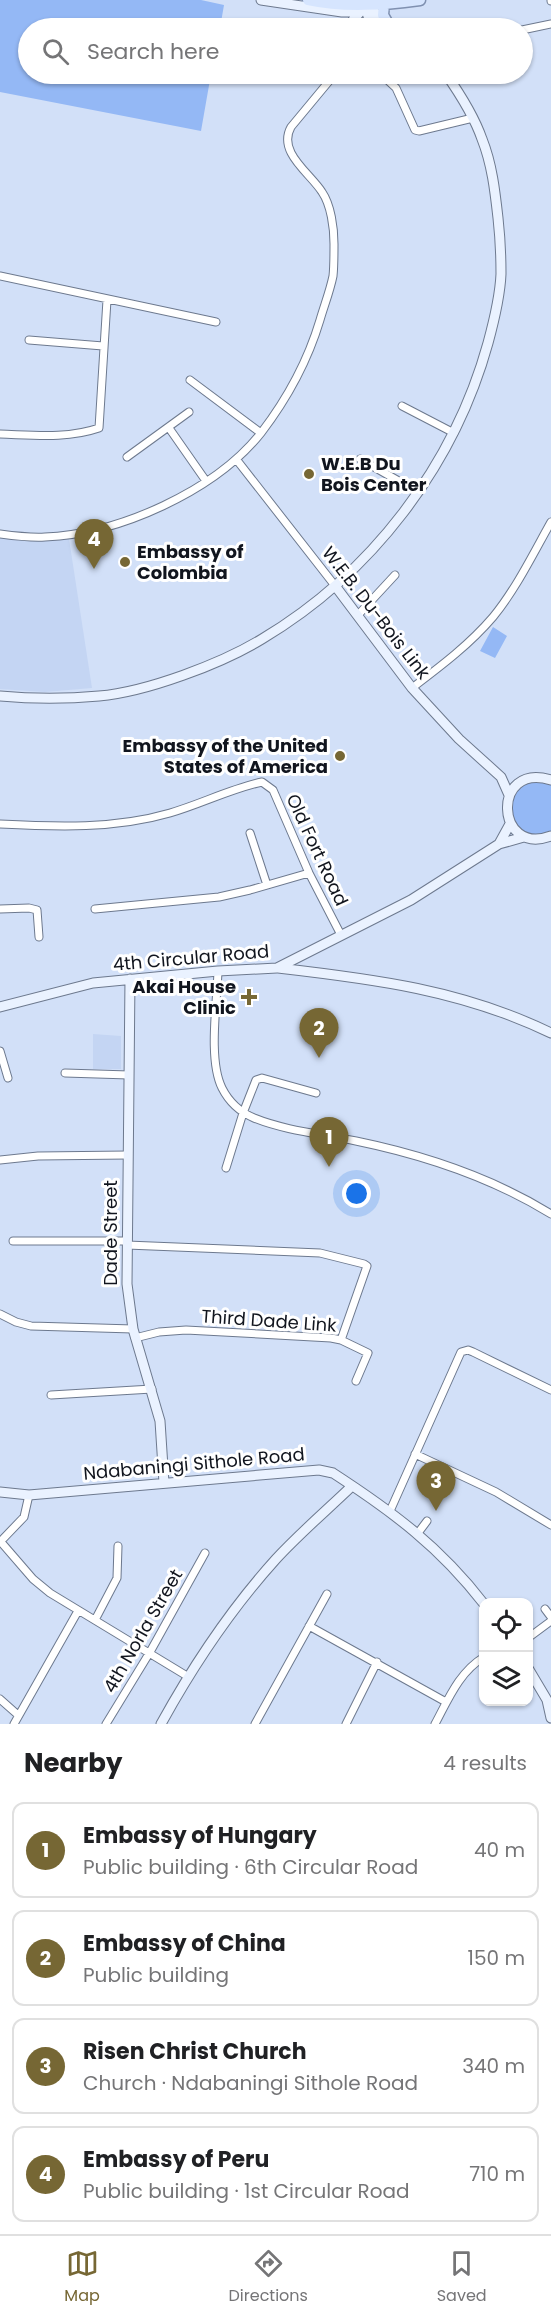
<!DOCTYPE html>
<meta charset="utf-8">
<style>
body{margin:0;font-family:Poppins,sans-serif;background:#f2f2f2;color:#202124}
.controls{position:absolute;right:18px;bottom:18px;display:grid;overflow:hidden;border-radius:12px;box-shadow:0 2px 4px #0004}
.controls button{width:54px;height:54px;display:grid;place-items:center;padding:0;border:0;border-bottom:2px solid #e0e0e0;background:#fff;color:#202124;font:30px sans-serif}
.you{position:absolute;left:357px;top:1194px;width:21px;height:21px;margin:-15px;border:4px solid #fff;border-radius:50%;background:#1a73e8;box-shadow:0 0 0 9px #1a73e833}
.badge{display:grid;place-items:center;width:39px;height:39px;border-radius:50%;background:#766734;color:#fff;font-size:20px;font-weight:700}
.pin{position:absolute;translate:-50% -50px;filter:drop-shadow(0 2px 3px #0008)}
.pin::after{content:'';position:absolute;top:32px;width:21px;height:18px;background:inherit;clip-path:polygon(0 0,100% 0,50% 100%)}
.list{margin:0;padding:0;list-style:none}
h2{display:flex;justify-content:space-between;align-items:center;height:78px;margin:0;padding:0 24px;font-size:26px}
h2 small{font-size:20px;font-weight:400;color:#757577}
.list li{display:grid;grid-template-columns:39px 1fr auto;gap:18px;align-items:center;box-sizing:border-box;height:96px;margin:0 12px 12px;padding:0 12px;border:2px solid #e0e0e0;border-radius:12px}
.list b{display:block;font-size:22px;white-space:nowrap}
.list p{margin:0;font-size:20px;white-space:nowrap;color:#757577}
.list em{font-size:20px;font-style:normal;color:#757577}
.icon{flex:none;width:33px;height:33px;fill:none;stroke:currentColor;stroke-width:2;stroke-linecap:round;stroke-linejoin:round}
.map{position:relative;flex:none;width:551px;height:1724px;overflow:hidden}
.search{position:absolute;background:#fff;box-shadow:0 2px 4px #0004;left:18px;right:18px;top:18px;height:66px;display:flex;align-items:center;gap:15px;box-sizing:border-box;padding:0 21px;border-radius:33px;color:#757577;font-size:22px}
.sheet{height:510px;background:#fff}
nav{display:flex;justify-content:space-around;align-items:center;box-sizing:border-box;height:84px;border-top:2px solid #e0e0e0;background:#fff;font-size:16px;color:#757577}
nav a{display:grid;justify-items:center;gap:3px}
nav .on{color:#766734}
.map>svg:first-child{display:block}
</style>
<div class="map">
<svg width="551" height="1724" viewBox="0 0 551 1724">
<rect width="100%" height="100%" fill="#d2e0f8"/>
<path fill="#c4d5f3" d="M0,536L38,541L69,539L92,688L45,692L0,689Z
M93,1034L121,1036V1069H93Z"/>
<path fill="#94b8f5" d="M0,0H201L224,5L220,28H28V74H211L201,131L0,92Z
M493,627L507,636L495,658L480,651Z
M526,781L551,782V833C529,840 522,832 510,815L512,795Z"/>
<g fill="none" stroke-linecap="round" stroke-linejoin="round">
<defs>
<path id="street" d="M551,0V1
M522,30L551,24
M381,74L396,88L415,130L419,131L473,118
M0,276L216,322
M29,340L103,346
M190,380L261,433
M402,406L454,433
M169,428L206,481
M0,434C33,435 67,439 99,428L107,300
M127,457L189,412
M236,459L336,587
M360,459L418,492
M0,534C15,536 30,538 45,537C119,534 215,491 261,433C287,399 308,360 320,320C324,306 330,291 333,276C334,267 334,254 334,244C334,228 331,205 322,192C310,173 277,152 291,127L335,74
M358,615L395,575
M412,688C441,666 469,645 493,617C516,589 533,554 551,522
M0,824C57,827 115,829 170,813C201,804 230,789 262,782L273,790L309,873L341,935
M250,833L267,885
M0,909L29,908L37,910L39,937
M95,909L219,897L250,890L309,873
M218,971C217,1003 208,1060 222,1088C229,1102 240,1112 254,1118C286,1131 323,1134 356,1141C424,1155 491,1177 551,1214
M0,1051L8,1078
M65,1073L129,1075
M0,1160L38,1156L128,1155
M226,1168L243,1113L256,1080L262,1078L316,1093
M13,1241H127
M127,1245L320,1253L364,1264L367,1266L341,1340
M0,1314L16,1322L31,1326L133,1329
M135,1338L159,1332L186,1330L331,1338L341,1340L368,1353L356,1381
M51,1395L152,1389
M415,1454L496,1492L551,1525
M390,1511L461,1352L468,1350L473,1352L551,1390
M418,1533L427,1521
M0,1542L24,1517L29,1495
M1,1542L33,1579L50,1593L187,1676
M545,1609L551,1617
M95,1620L117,1578L118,1546
M309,1626L446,1702
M528,1638L551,1621
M0,1699L18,1715
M14,1724L78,1611
M106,1724L150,1652L205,1553
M255,1724L327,1594
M346,1724L377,1662
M435,1724C448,1700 459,1672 484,1657"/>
<path id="secondary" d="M261,0L342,12H352L365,6
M369,2L366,10L369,19L385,28
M369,5L379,17L396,28
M355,28L353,20L362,10
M336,587L412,688L459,739L501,777L509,795
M0,696C33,699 66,699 99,696C146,692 221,664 262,639C371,574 454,466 488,343C494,321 500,297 501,274C501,255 500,236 498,218C495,191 492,164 482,139C474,116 460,94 446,74
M551,780C491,761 495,857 551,836
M499,844L510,824
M278,968C374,979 462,990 551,1033
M130,979L127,1284L133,1329L160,1421L164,1483
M0,1007L93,983L218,971L277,968L411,900L499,844L524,837
M0,1492L29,1495L319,1470L333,1473C393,1512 440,1547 484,1604
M528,1668L547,1700L551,1718
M161,1724C194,1664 230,1610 276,1559C300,1533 327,1510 352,1486"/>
<path id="primary" d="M308,0C345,8 383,5 420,0
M384,4L383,15L387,22"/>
</defs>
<use href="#street" stroke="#6d798e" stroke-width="9"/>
<use href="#secondary" stroke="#6d798e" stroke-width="11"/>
<use href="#primary" stroke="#7f90b0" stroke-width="13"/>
<use href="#street" stroke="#fff" stroke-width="7"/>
<use href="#secondary" stroke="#eaf2ff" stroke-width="9"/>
<use href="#primary" stroke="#d6e5fe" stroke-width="10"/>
</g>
<g fill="#766734" stroke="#fff" stroke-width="2">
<circle cx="309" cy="474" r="6"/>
<circle cx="125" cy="562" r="6"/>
<circle cx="340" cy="756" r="6"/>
<path d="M246 988h6v6h6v6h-6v6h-6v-6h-6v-6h6z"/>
</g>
<g text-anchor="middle" stroke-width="6" stroke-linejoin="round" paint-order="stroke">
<g font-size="18" font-weight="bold" fill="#11151e" stroke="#fff" text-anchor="start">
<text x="321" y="470">W.E.B Du<tspan x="321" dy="21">Bois Center</tspan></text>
<text x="137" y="558">Embassy of<tspan x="137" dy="21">Colombia</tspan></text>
<text x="328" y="752" text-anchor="end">Embassy of the United<tspan x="328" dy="21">States of America</tspan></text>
<text x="236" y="993" text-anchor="end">Akai House<tspan x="236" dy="21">Clinic</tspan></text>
</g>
<g font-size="18" fill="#11151e" stroke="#fff">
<text transform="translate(376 613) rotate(52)" y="6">W.E.B. Du-Bois Link</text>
<text transform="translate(317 850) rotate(65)" y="6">Old Fort Road</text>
<text transform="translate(191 958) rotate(-5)" y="6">4th Circular Road</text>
<text transform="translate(111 1233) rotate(-90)" y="6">Dade Street</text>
<text transform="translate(269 1321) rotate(4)" y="6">Third Dade Link</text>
<text transform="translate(194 1464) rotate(-5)" y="6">Ndabaningi Sithole Road</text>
<text transform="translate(143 1631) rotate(-60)" y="6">4th Norla Street</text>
</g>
</g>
</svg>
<div class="controls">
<button><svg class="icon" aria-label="locate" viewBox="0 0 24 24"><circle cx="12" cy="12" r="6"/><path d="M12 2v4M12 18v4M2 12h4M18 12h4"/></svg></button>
<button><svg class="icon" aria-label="layers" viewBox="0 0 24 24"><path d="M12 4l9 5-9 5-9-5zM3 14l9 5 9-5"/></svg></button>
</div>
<div class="you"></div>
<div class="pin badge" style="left:329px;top:1167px">1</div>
<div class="pin badge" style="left:319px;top:1058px">2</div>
<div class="pin badge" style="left:436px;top:1511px">3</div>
<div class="pin badge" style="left:94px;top:569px">4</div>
<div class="search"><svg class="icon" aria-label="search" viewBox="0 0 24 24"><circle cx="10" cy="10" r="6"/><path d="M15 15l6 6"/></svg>Search here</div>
</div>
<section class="sheet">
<h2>Nearby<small>4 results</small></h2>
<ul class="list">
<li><span class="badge">1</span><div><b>Embassy of Hungary</b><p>Public building · 6th Circular Road</p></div><em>40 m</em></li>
<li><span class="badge">2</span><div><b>Embassy of China</b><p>Public building</p></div><em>150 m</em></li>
<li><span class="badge">3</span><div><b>Risen Christ Church</b><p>Church · Ndabaningi Sithole Road</p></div><em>340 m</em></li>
<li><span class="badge">4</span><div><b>Embassy of Peru</b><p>Public building · 1st Circular Road</p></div><em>710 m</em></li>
</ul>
</section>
<nav>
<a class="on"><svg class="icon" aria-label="map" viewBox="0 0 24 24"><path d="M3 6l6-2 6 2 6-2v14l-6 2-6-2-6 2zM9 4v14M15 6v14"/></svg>Map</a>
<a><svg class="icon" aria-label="directions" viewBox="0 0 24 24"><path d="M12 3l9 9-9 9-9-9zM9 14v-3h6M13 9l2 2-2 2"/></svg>Directions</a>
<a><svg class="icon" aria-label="saved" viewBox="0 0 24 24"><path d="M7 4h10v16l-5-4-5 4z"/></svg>Saved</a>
</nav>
